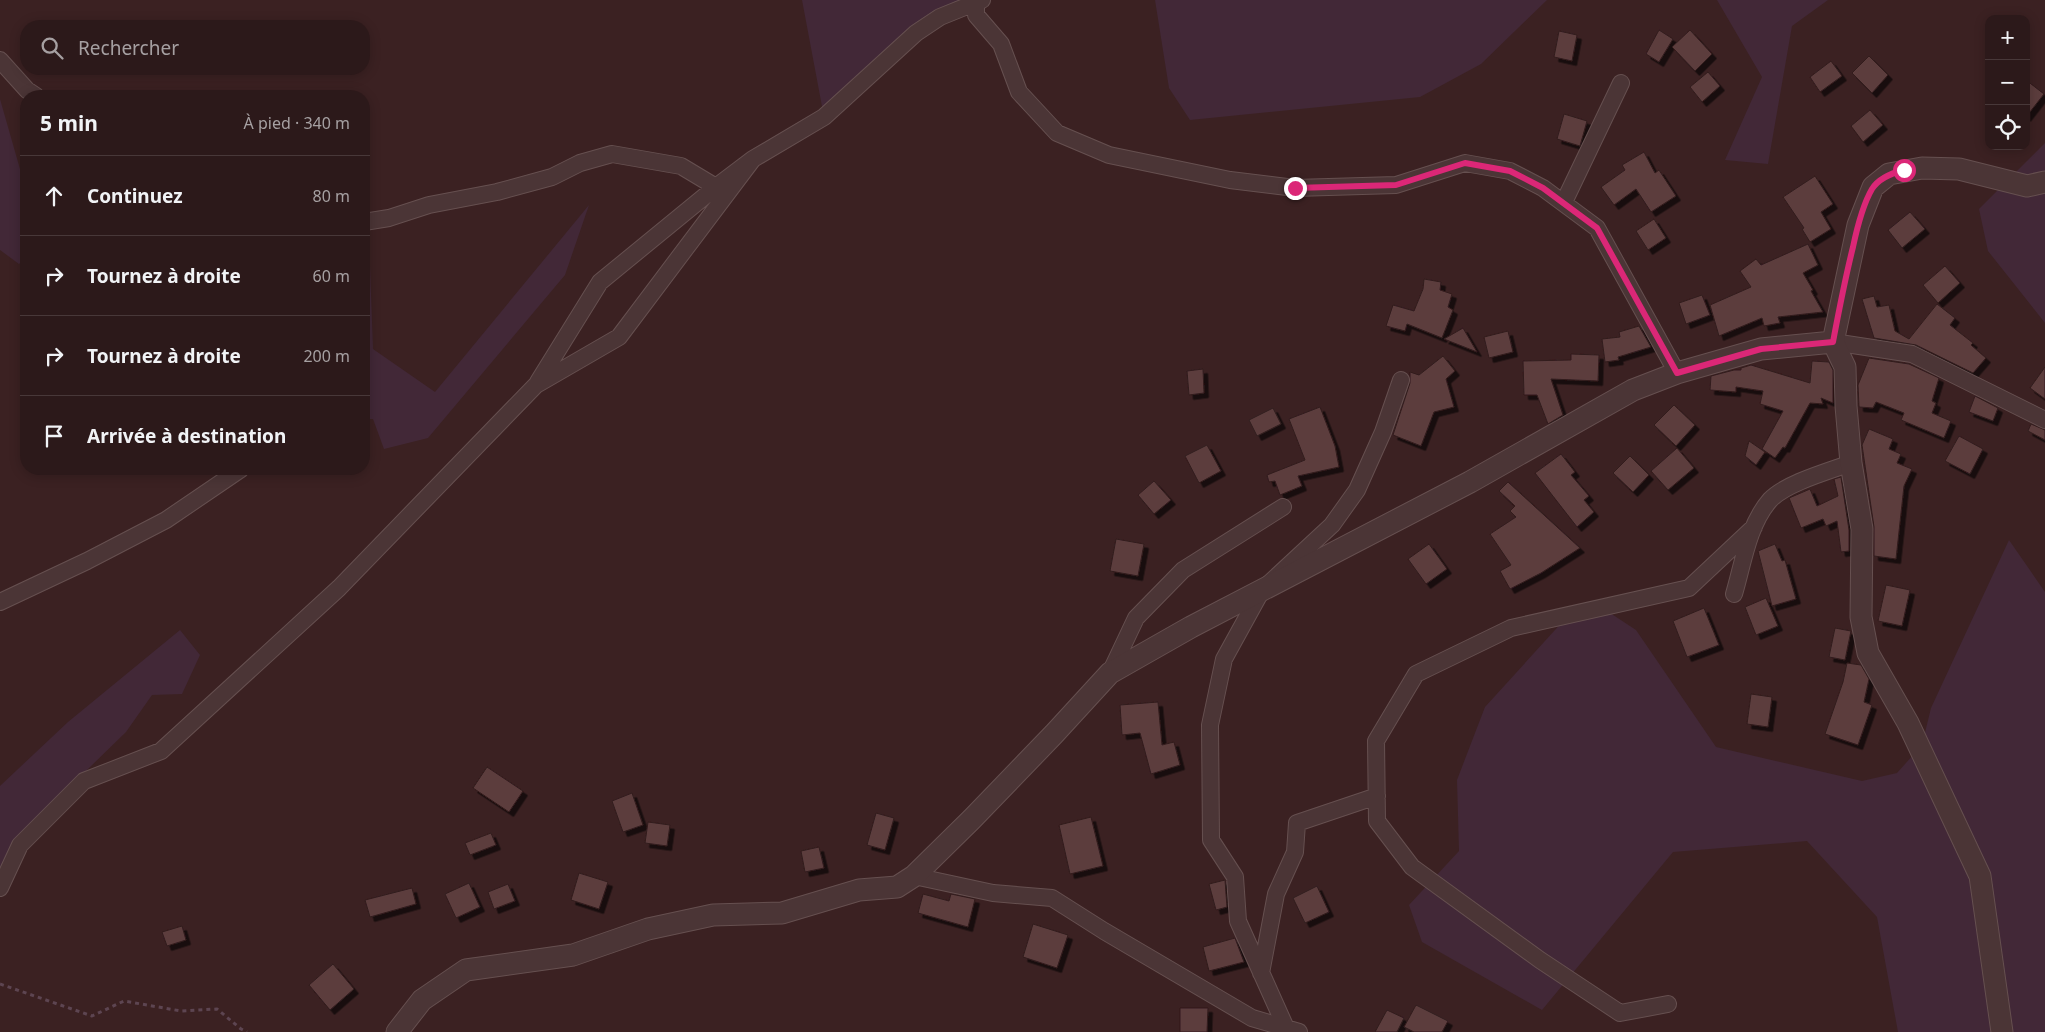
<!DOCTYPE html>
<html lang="fr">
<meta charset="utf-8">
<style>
body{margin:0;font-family:"Noto Sans",sans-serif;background:#342223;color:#f1f3f6}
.controls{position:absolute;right:15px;top:15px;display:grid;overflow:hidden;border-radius:10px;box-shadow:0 2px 12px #0003}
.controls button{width:45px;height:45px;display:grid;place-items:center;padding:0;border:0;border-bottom:1px solid #483839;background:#2c191a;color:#f1f3f6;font:25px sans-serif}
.stop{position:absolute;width:15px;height:15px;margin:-11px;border:4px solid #db2777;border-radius:50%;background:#fff}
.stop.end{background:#db2777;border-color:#fff;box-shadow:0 1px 5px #0008}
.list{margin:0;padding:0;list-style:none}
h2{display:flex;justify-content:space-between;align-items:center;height:65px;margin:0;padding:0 20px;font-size:21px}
h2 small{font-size:16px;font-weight:400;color:#a6a0a2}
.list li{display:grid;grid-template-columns:32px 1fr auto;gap:15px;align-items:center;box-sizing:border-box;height:80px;padding:0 20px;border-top:1px solid #483839}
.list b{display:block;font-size:19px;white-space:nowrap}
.list em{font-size:16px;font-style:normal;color:#a6a0a2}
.icon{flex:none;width:28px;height:28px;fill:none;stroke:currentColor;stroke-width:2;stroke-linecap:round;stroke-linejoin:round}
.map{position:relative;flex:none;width:2045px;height:1032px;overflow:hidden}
.search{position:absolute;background:#2c191a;box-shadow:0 2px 12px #0003;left:20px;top:20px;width:350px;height:55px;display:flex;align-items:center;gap:12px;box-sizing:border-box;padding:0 18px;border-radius:20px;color:#a6a0a2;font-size:19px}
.panel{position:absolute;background:#2c191a;box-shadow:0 2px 12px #0003;left:20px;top:90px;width:350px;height:385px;border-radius:20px}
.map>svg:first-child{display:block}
</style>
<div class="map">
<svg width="2045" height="1032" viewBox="0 0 2045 1032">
<defs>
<filter id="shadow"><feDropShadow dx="4.5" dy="4.5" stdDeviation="0" flood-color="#0009"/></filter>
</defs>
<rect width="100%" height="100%" fill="#3b2122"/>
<path fill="#422837" d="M802,0H982L940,17L824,117Z
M1155,0H1547L1481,64L1420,97L1190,120L1169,88Z
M1717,0H1828L1792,26L1768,164L1725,160L1762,77Z
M0,99L26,190V257L19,264L0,250Z
M2045,143V323L1988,251L1979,209Z
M589,205L565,275L428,438L384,449L373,419H364V268L370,266L373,349L435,392Z
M2009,540L2045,592V1032H1898L1877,917L1807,841L1673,852L1542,1010L1422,942L1409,905L1459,851L1457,780L1485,707L1565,619L1604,609L1636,630L1716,747L1862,781L1897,773L1922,745L1931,708Z
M180,630L200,655L182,694L152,695L126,732L53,803L0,879V786L68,722Z"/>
<path fill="#5b3d3e" stroke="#321c1d" filter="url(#shadow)" d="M1659,30L1673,39L1659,62L1646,54Z
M1690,30L1712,54L1695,71L1672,47Z
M1559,31L1577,35L1572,61L1554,57Z
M1869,56L1888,75L1872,93L1852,73Z
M1831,61L1842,76L1820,92L1810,77Z
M1708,72L1720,86L1702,102L1690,87Z
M2026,80L2044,94L2026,117Z
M1870,110L1883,125L1863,142L1851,126Z
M1564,114L1587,121L1580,146L1557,139Z
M1644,152L1655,173L1659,170L1676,196L1651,212L1636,189L1614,205L1601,187L1625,170L1622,165Z
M1815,176L1833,204L1821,212L1831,229L1810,242L1802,229L1804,228L1783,197Z
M1910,212L1925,229L1902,248L1888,230Z
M1654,219L1666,238L1648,250L1636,231Z
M1808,244L1818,265L1803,273L1813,290L1811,291L1823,312L1778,317L1780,323L1764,326L1762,318L1719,336L1710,305L1751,287L1740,271L1756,259L1761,265Z
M1945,266L1960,283L1938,303L1923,285Z
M1424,279L1441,282L1440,290L1452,294L1448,307L1453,310L1442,338L1407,324L1405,331L1386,326L1393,305L1414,311L1423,289Z
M1702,295L1710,315L1686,324L1679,303Z
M1874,296L1877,307L1889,305L1895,331L1909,339L1937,304L1955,318L1950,325L1973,343L1971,345L1986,358L1973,373L1916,345L1874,338L1862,299Z
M1639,326L1651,347L1618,357L1619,360L1605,362L1602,339L1620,337L1619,332Z
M1463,328L1477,352L1444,339Z
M1508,331L1513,352L1489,358L1484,337Z
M1571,354L1599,355L1598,381L1551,379L1563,415L1548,424L1537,395H1524L1523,361L1571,360Z
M1443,356L1455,371L1446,379L1454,407L1434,412L1421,446L1393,435L1410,383V372L1419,375Z
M1869,358L1909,364L1939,378L1932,401L1936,403L1932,413L1951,421L1944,438L1901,420L1904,413L1876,402L1873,408L1859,407L1858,385Z
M1812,361L1829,362L1833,370V403L1821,398L1823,404L1810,403L1785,448L1783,447L1775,458L1762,449L1783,411L1760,404L1763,391L1736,387V392L1710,390L1711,376L1734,370H1741V368L1751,365L1810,383Z
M2045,367V399L2030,388Z
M1203,369L1204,393L1189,395L1187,371Z
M1975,396L1998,408L1993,421L1969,412Z
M1674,405L1695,425L1676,446L1654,425Z
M1320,407L1335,446L1339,467L1298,476L1302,486L1280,495L1275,481L1269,482L1267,475L1305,460L1289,419Z
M1273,408L1281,424L1257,436L1249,420Z
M2031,424L2045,430V440L2028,431Z
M1869,429L1893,439L1889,449L1901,454L1897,463L1912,469L1904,486L1896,559L1874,556V527L1862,445Z
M1959,436L1983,449L1970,474L1945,461Z
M1749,441L1765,452L1756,465L1745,456Z
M1207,445L1221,471L1199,483L1185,456Z
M1677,448L1694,468L1668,490L1651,471Z
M1561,454L1575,472L1571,475L1589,496L1584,500L1594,512L1577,527L1535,473Z
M1630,456L1649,475L1633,492L1613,473Z
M1841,477L1849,530V551L1841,552L1837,521L1826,526L1823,519L1801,528L1789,498L1810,489L1817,506L1838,496L1834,479Z
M1154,481L1171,500L1154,514L1138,495Z
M1508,482L1580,548L1541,573L1510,589L1500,571L1511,565L1490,534L1516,517L1510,511L1515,506L1499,491Z
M1116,539L1144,544L1138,576L1110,571Z
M1429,544L1447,569L1426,584L1408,559Z
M1775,544L1782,561L1785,560L1796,599L1772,606L1758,551Z
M1886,585L1910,590L1902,626L1878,621Z
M1766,598L1778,626L1756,635L1745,607Z
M1704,608L1719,645L1687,657L1673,621Z
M1835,628L1851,631L1845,660L1829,657Z
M1847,663L1861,665L1869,679L1864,702L1872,705L1858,745L1825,734L1843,682Z
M1751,694L1772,697L1768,727L1747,724Z
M1158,702L1162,745L1174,742L1180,765L1151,774L1140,733L1122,735L1120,705Z
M487,767L523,791L509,812L473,788Z
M632,793L643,825L623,832L612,801Z
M876,813L894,818L885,850L867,845Z
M1091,817L1103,866L1070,874L1059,825Z
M648,822L670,825L667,846L645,843Z
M491,833L496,845L470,855L465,843Z
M819,847L824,868L805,872L801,851Z
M579,873L608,882L599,909L571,900Z
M1225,880L1227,907L1216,910L1209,884Z
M469,883L480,907L456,918L445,894Z
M508,884L515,901L494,909L488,892Z
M1317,886L1329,912L1305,923L1293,898Z
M412,888L416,904L370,917L365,900Z
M923,894L949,901L951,894L975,899L968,927L918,913Z
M1033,924L1068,935L1057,968L1023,957Z
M182,926L186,940L167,946L162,932Z
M1235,938L1244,962L1209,971L1203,947Z
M333,964L354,989L330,1010L309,985Z
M1416,1005L1448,1021L1442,1032H1414L1404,1027Z
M1180,1008H1208L1207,1032H1180Z
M1387,1010L1404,1018L1397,1032H1375Z"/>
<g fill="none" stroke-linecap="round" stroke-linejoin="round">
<defs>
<path id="minor" d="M976,2V15L1001,44L1019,92L1057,133L1109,155L1230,180L1295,188L1396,185L1465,163L1510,171L1543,188L1597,228L1677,373
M0,60L27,90L36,96
M1564,202L1621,83
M364,222L389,218L429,205L497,192L552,177L580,163L612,154L681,166L716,187L753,159L824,117L916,33L940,17L982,0
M1833,342L1912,354L2045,420
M538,382L600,282L716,187
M1734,594C1743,564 1748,525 1770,500C1786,483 1829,471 1851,463
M0,602L87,561L166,520L241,469
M1110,673L1136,618L1183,570L1283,507
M914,876L993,893L1052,898L1104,931L1252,1018L1299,1032
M0,888L20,845L84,781L161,751L339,588L536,385L619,337L753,159
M1261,973L1276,894L1295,852L1297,823L1377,796
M1668,1004L1620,1013L1540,960L1412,867L1377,821L1376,741L1416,674L1511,628L1689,588L1754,527
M1286,1028L1238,921L1235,877L1211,840L1210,725L1224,659L1262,590L1332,525L1357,490L1383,432L1401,380"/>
<path id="tertiary" d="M397,1032L422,1000L466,970L573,955L648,929L713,915L782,913L859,890L897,887L914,876L972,819L1054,734L1110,673L1191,627L1470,482L1633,390L1677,373L1761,349L1833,342
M2002,1032L1980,876L1908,723L1868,653L1861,617L1862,529L1851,463L1846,406L1845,367L1833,342L1858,225L1873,187L1889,174L1922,168L1959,169L2027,186L2045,182"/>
</defs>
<use href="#minor" stroke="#665050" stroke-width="18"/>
<use href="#tertiary" stroke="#665050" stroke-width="23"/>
<path stroke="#5d4551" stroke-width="3" stroke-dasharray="4 4" stroke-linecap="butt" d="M0,984L92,1016L124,1001L181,1011L217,1009L241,1029L247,1032"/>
<use href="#minor" stroke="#4b3536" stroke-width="16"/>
<use href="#tertiary" stroke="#4b3536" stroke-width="21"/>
</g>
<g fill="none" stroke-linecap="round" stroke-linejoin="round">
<path stroke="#db2777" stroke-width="6" d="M1295,188L1396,185L1465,163L1510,171L1543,188L1597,228L1677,373L1761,349L1833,342C1839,310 1845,279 1853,247C1857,228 1862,206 1872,189C1879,178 1892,173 1904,170"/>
</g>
</svg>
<div class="controls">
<button>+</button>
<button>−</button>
<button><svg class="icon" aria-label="locate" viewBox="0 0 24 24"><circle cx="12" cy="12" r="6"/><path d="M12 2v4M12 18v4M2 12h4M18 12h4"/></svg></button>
</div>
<div class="stop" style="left:1904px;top:170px"></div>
<div class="stop end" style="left:1295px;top:188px"></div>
<div class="search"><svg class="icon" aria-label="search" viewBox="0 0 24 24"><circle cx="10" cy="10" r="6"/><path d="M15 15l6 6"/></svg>Rechercher</div>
<section class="panel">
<h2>5 min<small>À pied · 340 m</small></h2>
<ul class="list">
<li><svg class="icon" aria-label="ahead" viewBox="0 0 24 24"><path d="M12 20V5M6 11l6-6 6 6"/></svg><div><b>Continuez</b></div><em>80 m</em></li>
<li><svg class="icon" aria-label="right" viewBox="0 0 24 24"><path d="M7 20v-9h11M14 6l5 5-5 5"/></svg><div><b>Tournez à droite</b></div><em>60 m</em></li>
<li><svg class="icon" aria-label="right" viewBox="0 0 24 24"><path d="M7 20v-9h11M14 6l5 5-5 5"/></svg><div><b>Tournez à droite</b></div><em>200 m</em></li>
<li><svg class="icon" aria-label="arrive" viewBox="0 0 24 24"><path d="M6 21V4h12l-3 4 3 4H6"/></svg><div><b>Arrivée à destination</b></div></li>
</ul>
</section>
</div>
